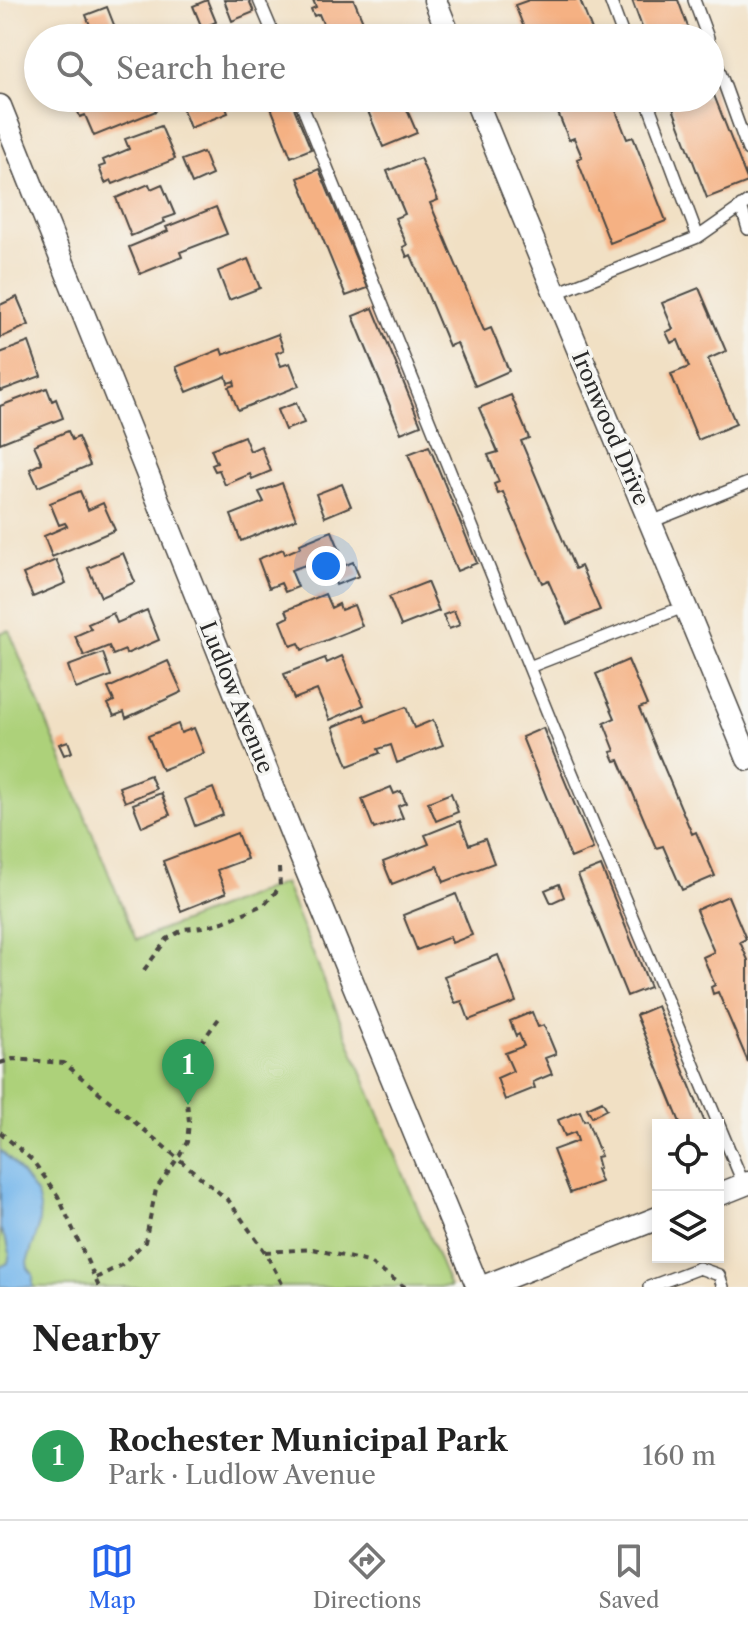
<!DOCTYPE html>
<meta charset="utf-8">
<style>
body{margin:0;font-family:"Libre Caslon Text",serif;background:#f6f6f6;color:#222}
.controls{position:absolute;right:24px;bottom:24px;display:grid;overflow:hidden;border-radius:0px;box-shadow:0 4px 12px #0003}
.controls button{width:72px;height:72px;display:grid;place-items:center;padding:0;border:0;border-bottom:2px solid #e0e0e0;background:#fff;color:#222;font:40px sans-serif}
.you{position:absolute;left:326px;top:566px;width:28px;height:28px;margin:-20px;border:6px solid #fff;border-radius:50%;background:#1a73e8;box-shadow:0 0 0 12px #1a73e833}
.badge{display:grid;place-items:center;width:52px;height:52px;border-radius:50%;background:#2563eb;color:#fff;font-size:26px;font-weight:700}
.pin{position:absolute;translate:-50% -66px;filter:drop-shadow(0 2px 4px #0008)}
.pin::after{content:'';position:absolute;top:42px;width:28px;height:24px;background:inherit;clip-path:polygon(0 0,100% 0,50% 100%)}
.list{margin:0;padding:0;list-style:none}
h2{display:flex;justify-content:space-between;align-items:center;height:104px;margin:0;padding:0 32px;font-size:34px}
h2 small{font-size:26px;font-weight:400;color:#767676}
.list li{display:grid;grid-template-columns:52px 1fr auto;gap:24px;align-items:center;box-sizing:border-box;height:128px;padding:0 32px;border-top:2px solid #e0e0e0}
.list b{display:block;font-size:30px;white-space:nowrap}
.list p{margin:0;font-size:26px;white-space:nowrap;color:#767676}
.list em{font-size:26px;font-style:normal;color:#767676}
.icon{flex:none;width:44px;height:44px;fill:none;stroke:currentColor;stroke-width:2;stroke-linecap:round;stroke-linejoin:round}
.map{position:relative;flex:none;width:748px;height:1287px;overflow:hidden}
.search{position:absolute;background:#fff;box-shadow:0 4px 12px #0003;left:24px;right:24px;top:24px;height:88px;display:flex;align-items:center;gap:20px;box-sizing:border-box;padding:0 28px;border-radius:44px;color:#767676;font-size:30px}
.sheet{height:232px;background:#fff}
nav{display:flex;justify-content:space-around;align-items:center;box-sizing:border-box;height:112px;border-top:2px solid #e0e0e0;background:#fff;font-size:22px;color:#767676}
nav a{display:grid;justify-items:center;gap:4px}
nav .on{color:#2563eb}
.map>svg:first-child{display:block}
</style>
<div class="map">
<svg width="748" height="1287" viewBox="0 0 748 1287">
<rect width="100%" height="100%" fill="#f6f6f2"/>
<filter id="ink" filterUnits="userSpaceOnUse"><feTurbulence type="fractalNoise" baseFrequency=".0125" numOctaves="2"/><feDisplacementMap in="SourceGraphic" scale="16" xChannelSelector="R" yChannelSelector="G"/><feConvolveMatrix kernelMatrix="1 2 1 2 8 2 1 2 1" color-interpolation-filters="sRGB"/></filter>
<filter id="wash" filterUnits="userSpaceOnUse"><feTurbulence type="fractalNoise" baseFrequency=".006" numOctaves="4" result="noise"/><feDisplacementMap in="SourceGraphic" scale="32" xChannelSelector="R" yChannelSelector="G"/><feGaussianBlur stdDeviation="1.8" result="paint"/><feColorMatrix in="noise" values="0 0 0 0 0 0 0 0 0 0 0 0 0 0 0 0 0 1.4 0 .05"/><feComposite in="paint" operator="in"/></filter>
<g filter="url(#wash)">
<rect width="100%" height="100%" fill="#f1e0c4"/>
<path fill="#add17a" stroke="#6c7e52" stroke-width="2" d="M9,630L136,940L284,883L450,1287H0V633Z"/>
<path fill="#77b7eb" stroke="#51718b" stroke-width="2" d="M0,1150L14,1164L37,1195L40,1208L38,1230L27,1262L28,1268L33,1274V1287H0V1267L8,1263L10,1253L8,1245L0,1229Z"/>
<g id="blocks">
<path fill="#f5b183" d="M207,0L216,22L202,28L193,6Z
M224,0H249L254,12L232,21Z
M313,0H354L370,38H329L319,14L314,16L311,9L316,7Z
M529,0H580L595,38H528L515,5Z
M632,0H678L692,38H646Z
M107,7L116,30L95,38L86,15Z
M81,31L84,38H64Z
M710,85L748,182L707,198L669,98H710Z
M89,98H115L116,100L120,98H150L156,111L94,136L85,115L80,117L75,104Z
M196,98H222L228,113L190,128L181,104Z
M267,98H290L311,149L291,157Z
M354,98H402L417,133L383,147L365,104L358,107Z
M559,98H611L627,139L633,137L666,221L610,243L577,159L582,157L574,138L569,140L556,108L562,106Z
M161,126L175,159L113,184L111,180L105,183L99,167L105,165L103,160L129,149L125,139Z
M203,152L212,175L192,184L182,160Z
M420,158L438,200L430,203L484,331L491,328L509,371L475,386L457,343L449,346L411,255L407,257L403,247L407,245L395,218L405,214L387,171Z
M319,169L368,288L346,296L298,178Z
M149,184L151,189L162,184L175,215L163,219L165,222L131,236L116,198Z
M216,207L227,234L180,252L182,257L140,274L129,247L168,231L166,227Z
M248,259L260,288L229,300L218,271Z
M699,288L726,351L708,359L736,424L698,440L671,374L689,367L678,340L671,343L666,332L673,329L662,303Z
M17,297L29,325L0,338V305Z
M373,308L421,425L401,433L353,316Z
M278,334L284,350L276,353L281,366L290,363L299,386L238,410L229,387L235,385L234,381L228,383L226,376L187,392L176,367L221,349L223,355Z
M29,342L41,376L0,391V353Z
M47,388L52,401L56,399L63,418L0,443V406Z
M511,395L529,438L521,441L575,569L581,566L600,610L567,624L548,580L542,583L503,492L498,494L494,484L499,482L488,455L498,452L479,408Z
M296,403L304,423L285,430L277,410Z
M68,431L72,440L78,437L90,465L38,487L30,469L42,463L34,445Z
M244,436L250,451L261,446L271,471L252,479L250,474L225,485L219,470L215,471L212,465L217,463L211,449Z
M429,446L477,563L457,571L408,454Z
M282,483L296,519L241,541L231,515L264,502L259,492Z
M342,484L351,506L325,517L316,494Z
M80,491L88,510L103,503L115,530L52,557L44,536L67,526L65,523L59,525L50,503Z
M332,531L343,558L311,570L308,564L291,570L298,587L285,592L281,583L269,588L258,559L283,549L285,554L301,547L300,544Z
M123,553L135,582L101,597L88,568Z
M56,560L66,583L33,597L23,574Z
M353,562L359,576L336,585L331,571Z
M427,582L439,611L401,626L389,597Z
M325,594L331,608L339,604L341,610L354,605L362,626L302,650L299,643L291,646L281,621L289,617L286,610Z
M147,610L159,640L126,654L125,650L113,655L109,646L84,656L75,636L91,629L88,624L113,613L117,623Z
M454,611L460,625L449,629L443,615Z
M103,653L111,676L76,689L68,666Z
M342,656L364,705L330,720L317,690L294,699L284,674L325,658L327,663Z
M628,660L647,705L639,708L692,834L696,832L715,876L682,890L663,846L656,848L619,760L615,761L611,752L615,751L604,723L615,718L596,674Z
M168,661L182,692L126,718L124,712L114,716L108,704L114,701L108,688Z
M406,707L414,728L433,720L443,745L397,763L391,745L378,749L380,753L348,766L333,727L364,714L367,722Z
M178,724L181,733L194,728L204,753L162,770L148,736Z
M543,728L593,849L571,858L522,737Z
M68,741L72,752L64,755L59,744Z
M150,775L156,789L125,802L119,787Z
M391,787L394,794L401,791L406,803L398,806L403,818L374,829L362,799Z
M213,788L223,815L195,826L185,799Z
M161,793L170,815L142,827L133,804Z
M451,793L458,812L436,821L428,802Z
M460,821L469,845L485,839L494,863L444,882L438,866L392,884L383,862L429,844L425,835Z
M237,833L247,859L217,870L226,893L181,911L163,861Z
M601,866L650,987L627,996L578,875Z
M559,884L564,897L551,903L545,890Z
M456,894L472,935L452,943L450,937L417,950L403,915Z
M728,896L746,939L740,942L748,960V1062L718,992L713,994L711,987L715,985L703,957L714,952L696,910Z
M498,955L516,1002L469,1020L462,1001L455,1003L444,976Z
M657,1006L706,1125H681L636,1015Z
M532,1012L538,1027L544,1025L556,1054L545,1058L552,1074L533,1082L535,1088L505,1100L497,1078L513,1071L505,1053L524,1046L519,1034L516,1036L510,1021Z
M602,1101L607,1109L592,1117L587,1108Z
M580,1111L584,1121L587,1120L601,1156L596,1157L599,1168L596,1169L601,1182L570,1193L553,1150L578,1141L575,1132L565,1136L558,1120Z"/>
</g>
</g>
<g filter="url(#ink)">
<use href="#blocks" fill-opacity="0" stroke="#494642" stroke-width="2"/>
<g fill="none" stroke-linecap="round" stroke-linejoin="round">
<defs>
<path id="lane" d="M259,0L275,38
M610,0L624,38
M694,0L708,38
M710,45L748,150
M299,98L563,751L744,1185
M741,206L748,229
M698,237L748,202
M554,294L698,237L646,98
M651,522L748,483
M529,667L686,606
M649,1287L699,1268L719,1275L723,1287"/>
<path id="street" d="M435,0L450,38
M475,98C564,319 658,538 748,759
M0,106L297,847L478,1287
M718,1195L748,1183
M483,1287L658,1218"/>
</defs>
<use href="#lane" stroke="#494642" stroke-width="14"/>
<use href="#street" stroke="#494642" stroke-width="25"/>
<path stroke="#494642" stroke-width="4" stroke-dasharray="6 6" stroke-linecap="butt" d="M144,970L167,939L184,929L203,927L223,922L265,904L280,887L279,868
M0,1063L13,1059L64,1063L229,1201L265,1252L284,1287
M0,1132L33,1161L58,1196L99,1287
M265,1252L313,1249L368,1262L405,1287
M96,1278L121,1265L145,1242L156,1189L178,1158L187,1142L189,1122L184,1071L195,1051L220,1017"/>
<use href="#lane" stroke="#fff" stroke-width="11"/>
<use href="#street" stroke="#fff" stroke-width="22"/>
</g>
</g>
<g text-anchor="middle" stroke-width="7" stroke-linejoin="round" paint-order="stroke">
<g font-size="22" fill="#2b2b2b" stroke="#f6f6f2">
<text transform="translate(611 428) rotate(67)" y="8">Ironwood Drive</text>
<text transform="translate(237 697) rotate(68)" y="8">Ludlow Avenue</text>
</g>
</g>
</svg>
<div class="controls">
<button><svg class="icon" aria-label="locate" viewBox="0 0 24 24"><circle cx="12" cy="12" r="6"/><path d="M12 2v4M12 18v4M2 12h4M18 12h4"/></svg></button>
<button><svg class="icon" aria-label="layers" viewBox="0 0 24 24"><path d="M12 4l9 5-9 5-9-5zM3 14l9 5 9-5"/></svg></button>
</div>
<div class="you"></div>
<div class="pin badge" style="left:188px;top:1105px;background:#2e9e5b">1</div>
<div class="search"><svg class="icon" aria-label="search" viewBox="0 0 24 24"><circle cx="10" cy="10" r="6"/><path d="M15 15l6 6"/></svg>Search here</div>
</div>
<section class="sheet">
<h2>Nearby<small></small></h2>
<ul class="list">
<li><span class="badge" style="background:#2e9e5b">1</span><div><b>Rochester Municipal Park</b><p>Park · Ludlow Avenue</p></div><em>160 m</em></li>
</ul>
</section>
<nav>
<a class="on"><svg class="icon" aria-label="map" viewBox="0 0 24 24"><path d="M3 6l6-2 6 2 6-2v14l-6 2-6-2-6 2zM9 4v14M15 6v14"/></svg>Map</a>
<a><svg class="icon" aria-label="directions" viewBox="0 0 24 24"><path d="M12 3l9 9-9 9-9-9zM9 14v-3h6M13 9l2 2-2 2"/></svg>Directions</a>
<a><svg class="icon" aria-label="saved" viewBox="0 0 24 24"><path d="M7 4h10v16l-5-4-5 4z"/></svg>Saved</a>
</nav>
